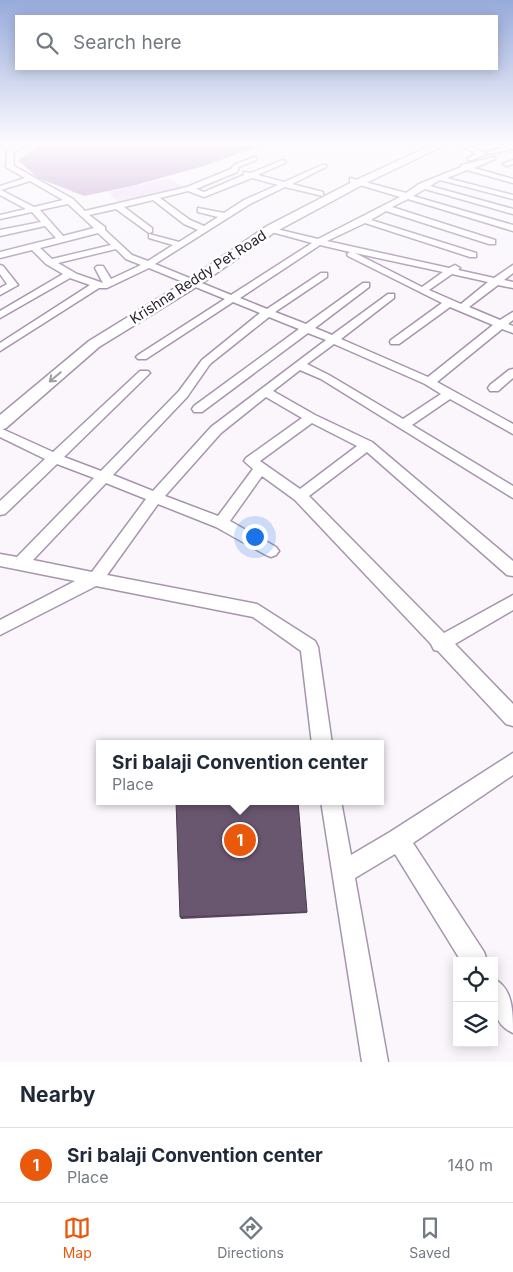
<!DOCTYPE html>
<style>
body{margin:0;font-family:Inter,sans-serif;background:#f2f2f3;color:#1f2937}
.controls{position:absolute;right:15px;bottom:15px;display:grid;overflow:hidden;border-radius:0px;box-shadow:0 2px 12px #0003}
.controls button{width:45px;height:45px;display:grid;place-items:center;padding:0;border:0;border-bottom:1px solid #e0e1e3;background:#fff;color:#1f2937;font:25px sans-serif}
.you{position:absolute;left:254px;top:536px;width:18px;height:18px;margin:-12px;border:4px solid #fff;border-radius:50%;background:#1a73e8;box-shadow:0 0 0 8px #1a73e833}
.badge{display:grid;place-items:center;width:32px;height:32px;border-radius:50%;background:#ea580c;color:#fff;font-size:16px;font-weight:700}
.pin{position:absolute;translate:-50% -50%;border:2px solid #fff;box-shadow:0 1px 5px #0006}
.popup{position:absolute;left:96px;top:740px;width:288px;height:65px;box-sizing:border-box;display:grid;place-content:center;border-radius:0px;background:#fff;filter:drop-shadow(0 1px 4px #0005);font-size:16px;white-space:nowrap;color:#747a83}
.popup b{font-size:19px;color:#1f2937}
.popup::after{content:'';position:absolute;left:50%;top:100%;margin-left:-10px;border:10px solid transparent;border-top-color:#fff}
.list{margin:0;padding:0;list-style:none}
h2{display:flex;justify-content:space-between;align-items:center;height:65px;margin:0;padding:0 20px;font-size:21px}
h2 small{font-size:16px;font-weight:400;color:#747a83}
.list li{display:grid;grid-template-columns:32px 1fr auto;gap:15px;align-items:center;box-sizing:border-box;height:75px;padding:0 20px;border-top:1px solid #e0e1e3}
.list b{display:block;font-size:19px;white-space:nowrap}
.list p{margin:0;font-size:16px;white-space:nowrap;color:#747a83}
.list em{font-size:16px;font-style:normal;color:#747a83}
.icon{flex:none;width:28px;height:28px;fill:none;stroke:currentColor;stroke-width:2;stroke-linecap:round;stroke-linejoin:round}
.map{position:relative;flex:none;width:513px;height:1062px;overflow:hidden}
.search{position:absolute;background:#fff;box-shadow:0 2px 12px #0003;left:15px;right:15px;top:15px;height:55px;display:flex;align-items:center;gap:12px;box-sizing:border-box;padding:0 18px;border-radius:0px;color:#747a83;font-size:19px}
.sheet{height:140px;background:#fff}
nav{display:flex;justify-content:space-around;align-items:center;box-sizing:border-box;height:70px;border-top:1px solid #e0e1e3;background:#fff;font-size:14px;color:#747a83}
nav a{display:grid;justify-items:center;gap:2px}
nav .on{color:#ea580c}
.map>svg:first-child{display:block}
</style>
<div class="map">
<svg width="513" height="1062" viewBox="0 0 513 1062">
<rect width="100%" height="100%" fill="#faf6fc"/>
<path fill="#f1d9fb" d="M169,179L181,185L188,186L120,203L107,192Z"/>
<path fill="#be9dcb" d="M41,145H262L207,165L132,186L84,196L38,178L18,160Z"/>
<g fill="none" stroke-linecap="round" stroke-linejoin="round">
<defs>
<path id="minor" d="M16,145H25L13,153L14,166L73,199L85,211L187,187L231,169L234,165L254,157L256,158V160L239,167L237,172L196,189L204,192L244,175V172L251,173L283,160L285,161V163L258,175L284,182L322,165H326V167L292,184L323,192V196L285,187L250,204L155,264L231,295L312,243L268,231V227L318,239L400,197L350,182V178L406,193L419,184L461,167V165L495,157V159L474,168L513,179V183L467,170L447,178L513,195V199L440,180L430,186L513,209V214L425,189L413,196L513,225V231L408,199L392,207L495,240V244H489L386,211L371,220L476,253V257H470L365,223L327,241L449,268L455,265L460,268L458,270L494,278L513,265V273L504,280L513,282V288L498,285L469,307L500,320L513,312V320L508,324L513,326V333L502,329L437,382L513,424V434L450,399L412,425L513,486V498L321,379L300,370L273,391L315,415L372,442L513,561V576L507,575L367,452L309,496L444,633L513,595V610L455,644L513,704V726L506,724L438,651L434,650L431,644L295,500L262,476L230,521L276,547L279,551L276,555L271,557L266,555L216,527L158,504L107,575L257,604L315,641L318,647L332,744H312L301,651L253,617L96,586L0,635V620L75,581L0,566V554L17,557L94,478L57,464L5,514L0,515V501L45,459L0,437V428L53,452L140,371H148L150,373L148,375L64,457L101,471L179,391L202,360L260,313L233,302L146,359H138L136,357L138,355L225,299L149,268L107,288H99L0,351V343L90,285L70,278L0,318V311L63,274L46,264L32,250L0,258V252L56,238L45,226L0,236V230L41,222L32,212L0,219V215L26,209L0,195V186L25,178L6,167L7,152ZM252,178L278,185L244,200L224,213L198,208V212L218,217L204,226L190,220L160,198L188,191L204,197ZM30,181L63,200L34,207L1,190ZM153,200L184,224L198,230L179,242L149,234V238L173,245L148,261L132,255L105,230V227L89,215L116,209L149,233L152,232V228L124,207ZM68,204L94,228L63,236L40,210ZM98,233L111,245L52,259L40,248ZM320,245L350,252L347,254L348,256L442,303L391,340L390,342L391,344H399L450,307L493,325L428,377L341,339L394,298V294H388L332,335L315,328L369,287V283H363L306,324L275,312L327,277V273H321L267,309L240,298ZM116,249L126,259L141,265L111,279L103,266H97L95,268L103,283L77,274L58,263ZM355,253L443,272L422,287ZM452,274L488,282L461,304L429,290ZM269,317L299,329L194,406L192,409L194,412H202L308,333L326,340L211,427L153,491L113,475L187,397L210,364ZM334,344L425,384L441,394L403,419L329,375L307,364ZM266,397L302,418L246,458L244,461L253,469L218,516L165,496L221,433ZM312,423L357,446L300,489L260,461ZM106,483L146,499L92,572L33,560Z
M460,145H470L486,154L472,160H468V158L477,154Z
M513,145V149L490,154L487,152Z
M513,160V164L507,166L503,164Z
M0,265L3,266L18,285L0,295V288L7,284L0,274Z
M513,369V378L498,391H490L488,388L490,385L509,370Z
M513,753V775L413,843L484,952L487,961H461L395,854L355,878L388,1062H362L321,801H341L351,855L390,832Z
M494,979C513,988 513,1012 513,1033C490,1023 494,1000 494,979Z"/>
<path id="secondary" d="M432,145H445L364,184L275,232L198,286L99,347L6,428L0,430V415L89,341L188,280L267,226L356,180Z"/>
</defs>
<use href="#minor" stroke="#a794af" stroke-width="3"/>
<use href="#secondary" stroke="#a794af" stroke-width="3"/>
<use href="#minor" fill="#fff" fill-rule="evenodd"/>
<use href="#secondary" fill="#fff" fill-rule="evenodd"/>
</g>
<path fill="#5a4b60" d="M307,912V913L181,919L180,917Z"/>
<path fill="#695770" stroke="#4a3d4e" d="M176,801H298L307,912L180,917Z"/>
<defs><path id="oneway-shaft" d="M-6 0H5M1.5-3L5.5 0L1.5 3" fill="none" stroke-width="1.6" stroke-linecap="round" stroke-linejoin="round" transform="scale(1.25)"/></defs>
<use stroke="#9f9ca1" href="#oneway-shaft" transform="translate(55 377) rotate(140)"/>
<linearGradient id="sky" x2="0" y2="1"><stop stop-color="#97abdc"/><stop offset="0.49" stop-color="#fdfbfe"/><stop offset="1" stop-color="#fdfbfe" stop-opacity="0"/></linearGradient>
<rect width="513" height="294" fill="url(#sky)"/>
<g text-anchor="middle" stroke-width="5" stroke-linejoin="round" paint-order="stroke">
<g font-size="14" fill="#2a232e" stroke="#fff">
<text transform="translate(198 277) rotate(-33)" y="5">Krishna Reddy Pet Road</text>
</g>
</g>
</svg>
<div class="controls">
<button><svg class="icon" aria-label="locate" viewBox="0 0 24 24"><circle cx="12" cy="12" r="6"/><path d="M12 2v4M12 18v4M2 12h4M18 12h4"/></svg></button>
<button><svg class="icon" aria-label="layers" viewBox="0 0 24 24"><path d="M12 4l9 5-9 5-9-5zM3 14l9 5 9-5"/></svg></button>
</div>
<div class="you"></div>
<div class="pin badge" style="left:240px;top:840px">1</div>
<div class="popup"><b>Sri balaji Convention center</b>Place</div>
<div class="search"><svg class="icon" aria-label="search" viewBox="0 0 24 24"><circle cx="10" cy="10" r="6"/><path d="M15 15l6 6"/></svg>Search here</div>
</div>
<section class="sheet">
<h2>Nearby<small></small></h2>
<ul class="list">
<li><span class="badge">1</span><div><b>Sri balaji Convention center</b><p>Place</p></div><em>140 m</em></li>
</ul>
</section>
<nav>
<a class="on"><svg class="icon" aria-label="map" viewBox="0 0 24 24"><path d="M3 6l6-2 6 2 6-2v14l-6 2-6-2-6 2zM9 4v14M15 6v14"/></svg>Map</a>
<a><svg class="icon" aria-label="directions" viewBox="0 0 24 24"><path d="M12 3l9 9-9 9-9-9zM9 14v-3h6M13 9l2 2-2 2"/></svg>Directions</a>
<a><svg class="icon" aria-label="saved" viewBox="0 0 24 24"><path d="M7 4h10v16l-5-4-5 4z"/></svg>Saved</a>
</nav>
